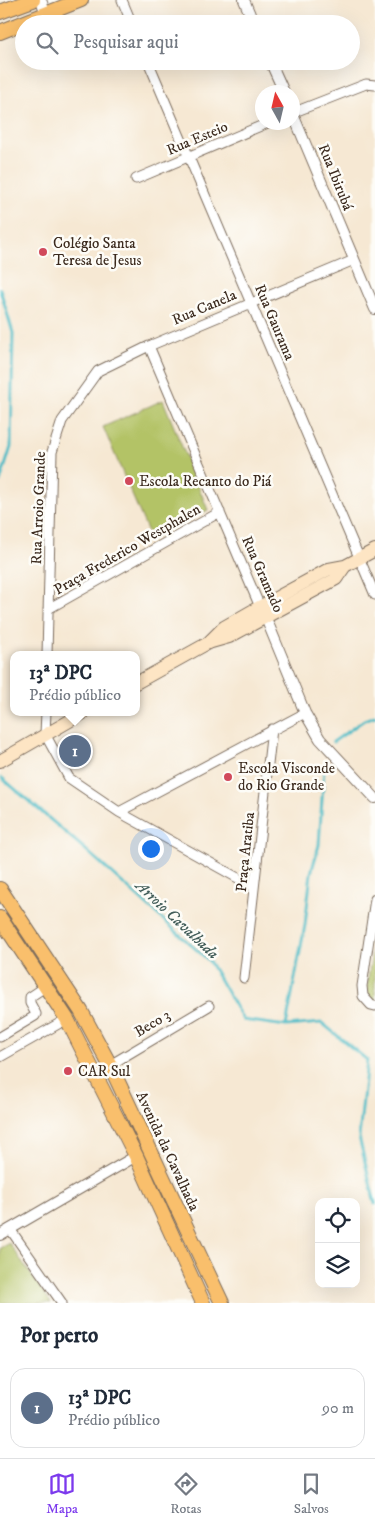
<!DOCTYPE html>
<html lang="pt">
<meta charset="utf-8">
<style>
body{margin:0;font-family:"IM FELL DW Pica",serif;background:#f6f6f7;color:#1f2937}
.controls{position:absolute;right:15px;bottom:15px;display:grid;overflow:hidden;border-radius:10px;box-shadow:0 5px 20px #0002}
.controls button{width:45px;height:45px;display:grid;place-items:center;padding:0;border:0;border-bottom:1px solid #e0e1e3;background:#fff;color:#1f2937;font:25px sans-serif}
.compass{position:absolute;left:255px;top:85px;width:45px;height:45px;border-radius:50%;background:#fff;box-shadow:0 5px 20px #0002;rotate:352deg}
.you{position:absolute;left:150px;top:848px;width:18px;height:18px;margin:-12px;border:4px solid #fff;border-radius:50%;background:#1a73e8;box-shadow:0 0 0 8px #1a73e833}
.badge{display:grid;place-items:center;width:32px;height:32px;border-radius:50%;background:#7c3aed;color:#fff;font-size:16px;font-weight:700}
.pin{position:absolute;translate:-50% -50%;border:2px solid #fff;box-shadow:0 1px 5px #0006}
.popup{position:absolute;left:10px;top:651px;width:130px;height:65px;box-sizing:border-box;display:grid;place-content:center;border-radius:10px;background:#fff;filter:drop-shadow(0 1px 4px #0005);font-size:16px;white-space:nowrap;color:#747a83}
.popup b{font-size:19px;color:#1f2937}
.popup::after{content:'';position:absolute;left:50%;top:100%;margin-left:-10px;border:10px solid transparent;border-top-color:#fff}
.list{margin:0;padding:0;list-style:none}
h2{display:flex;justify-content:space-between;align-items:center;height:65px;margin:0;padding:0 20px;font-size:21px}
h2 small{font-size:16px;font-weight:400;color:#747a83}
.list li{display:grid;grid-template-columns:32px 1fr auto;gap:15px;align-items:center;box-sizing:border-box;height:80px;margin:0 10px 10px;padding:0 10px;border:1px solid #e0e1e3;border-radius:15px}
.list b{display:block;font-size:19px;white-space:nowrap}
.list p{margin:0;font-size:16px;white-space:nowrap;color:#747a83}
.list em{font-size:16px;font-style:normal;color:#747a83}
.icon{flex:none;width:28px;height:28px;fill:none;stroke:currentColor;stroke-width:2;stroke-linecap:round;stroke-linejoin:round}
.map{position:relative;flex:none;width:375px;height:1303px;overflow:hidden}
.search{position:absolute;background:#fff;box-shadow:0 5px 20px #0002;left:15px;right:15px;top:15px;height:55px;display:flex;align-items:center;gap:12px;box-sizing:border-box;padding:0 18px;border-radius:28px;color:#747a83;font-size:19px}
.sheet{height:155px;background:#fff}
nav{display:flex;justify-content:space-around;align-items:center;box-sizing:border-box;height:70px;border-top:1px solid #e0e1e3;background:#fff;font-size:14px;color:#747a83}
nav a{display:grid;justify-items:center;gap:2px}
nav .on{color:#7c3aed}
.map>svg:first-child{display:block}
</style>
<div class="map">
<svg width="375" height="1303" viewBox="0 0 375 1303">
<rect width="100%" height="100%" fill="#fdfcf7"/>
<filter id="ink" filterUnits="userSpaceOnUse"><feTurbulence type="fractalNoise" baseFrequency=".02" numOctaves="2"/><feDisplacementMap in="SourceGraphic" scale="10" xChannelSelector="R" yChannelSelector="G"/><feConvolveMatrix kernelMatrix="1 2 1 2 8 2 1 2 1" color-interpolation-filters="sRGB"/></filter>
<filter id="wash" filterUnits="userSpaceOnUse"><feTurbulence type="fractalNoise" baseFrequency=".0096" numOctaves="4" result="noise"/><feDisplacementMap in="SourceGraphic" scale="20" xChannelSelector="R" yChannelSelector="G"/><feGaussianBlur stdDeviation="1.12" result="paint"/><feColorMatrix in="noise" values="0 0 0 0 0 0 0 0 0 0 0 0 0 0 0 0 0 1.4 0 .05"/><feComposite in="paint" operator="in"/></filter>
<g filter="url(#wash)">
<rect width="100%" height="100%" fill="#f6e8d3"/>
<path fill="#b3c366" stroke="#777642" d="M163,400L208,510L151,539L103,427Z
M375,931V1002L368,996L367,987Z
M9,1243L51,1303H0V1248Z"/>
<g fill="none" stroke-linecap="round" stroke-linejoin="round">
<path stroke="#4ebcc6" stroke-width="3" d="M0,289L13,333L11,447L0,482
M333,742L364,720L375,716
M2,778L87,851L209,961L243,1020L286,1026L322,1023L367,1060L359,1137L375,1204
M286,1026L305,925L311,873L319,845L324,769"/>
</g>
</g>
<g filter="url(#ink)">
<g fill="none" stroke-linecap="round" stroke-linejoin="round">
<defs>
<path id="minor" d="M122,0L132,24
M148,61L375,595
M292,113L366,84L375,85
M136,179L270,122
M149,346L260,607
M48,609L220,512
M47,655L52,452L62,421L98,371L149,346L354,260
M46,712L45,734L69,778L119,812L254,887
M119,812L305,713
M375,899L362,986L363,996L371,1005L375,1006
M244,978L272,729
M0,1037L35,1016L36,1014L30,1003V997L45,987
M0,1057L67,1019
M110,1065L209,1006
M10,1229L62,1303"/>
<path id="tertiary" d="M41,0L46,14
M244,0L254,24
M270,61L284,92
M292,112L375,309
M263,611L305,713L320,739L375,798
M0,1235L136,1156"/>
<path id="secondary" d="M208,643L224,627L252,611L329,569L345,566L375,550
M136,683L208,643L229,637L336,579L345,566
M0,761L85,712"/>
<path id="primary" d="M0,12L33,0
M0,32L81,0
M0,889L81,1011L110,1065L222,1303
M0,918L67,1019L136,1156L203,1303"/>
</defs>
<use href="#minor" stroke="#7c6c5d" stroke-width="11"/>
<use href="#tertiary" stroke="#7c6c5d" stroke-width="12"/>
<use href="#secondary" stroke="#7c6c5d" stroke-width="14"/>
<use href="#primary" stroke="#7c6c5d" stroke-width="16"/>
<use href="#minor" stroke="#fff" stroke-width="9"/>
<use href="#tertiary" stroke="#fff" stroke-width="10"/>
<use href="#secondary" stroke="#fde5c4" stroke-width="12"/>
<use href="#primary" stroke="#f9bf6c" stroke-width="14"/>
</g>
</g>
<g fill="#d1495b" stroke="#fdfcf7" stroke-width="2">
<circle cx="43" cy="252" r="5"/>
<circle cx="129" cy="481" r="5"/>
<circle cx="228" cy="777" r="5"/>
<circle cx="68" cy="1071" r="5"/>
</g>
<g text-anchor="middle" stroke-width="5" stroke-linejoin="round" paint-order="stroke">
<g font-size="15" fill="#3b2a1e" stroke="#fdfcf7">
<text transform="translate(197 138) rotate(-23)" y="5">Rua Esteio</text>
<text transform="translate(336 177) rotate(68)" y="5">Rua Ibirubá</text>
<text transform="translate(204 307) rotate(-23)" y="5">Rua Canela</text>
<text transform="translate(275 322) rotate(67)" y="5">Rua Gaurama</text>
<text transform="translate(38 508) rotate(-88)" y="5">Rua Arroio Grande</text>
<text transform="translate(127 549) rotate(-30)" y="5">Praça Frederico Westphalen</text>
<text transform="translate(263 574) rotate(66)" y="5">Rua Gramado</text>
<text transform="translate(245 852) rotate(-84)" y="5">Praça Aratiba</text>
<text transform="translate(152 1023) rotate(-31)" y="5">Beco 3</text>
<text transform="translate(168 1151) rotate(65)" y="5">Avenida da Cavalhada</text>
</g>
<g font-size="15" fill="#3b2a1e" stroke="#fdfcf7" text-anchor="start">
<text x="53" y="248">Colégio Santa<tspan x="53" dy="17">Teresa de Jesus</tspan></text>
<text x="139" y="486">Escola Recanto do Piá</text>
<text x="238" y="773">Escola Visconde<tspan x="238" dy="17">do Rio Grande</tspan></text>
<text x="78" y="1076">CAR Sul</text>
</g>
<g font-size="16" font-style="italic" fill="#425d59" stroke="#fdfcf7">
<text transform="translate(178 919) rotate(43)" y="6">Arroio Cavalhada</text>
</g>
</g>
</svg>
<div class="controls">
<button><svg class="icon" aria-label="locate" viewBox="0 0 24 24"><circle cx="12" cy="12" r="6"/><path d="M12 2v4M12 18v4M2 12h4M18 12h4"/></svg></button>
<button><svg class="icon" aria-label="layers" viewBox="0 0 24 24"><path d="M12 4l9 5-9 5-9-5zM3 14l9 5 9-5"/></svg></button>
</div>
<svg class="compass" viewBox="-18 -18 36 36"><path d="M0-13l5 13h-10z" fill="#e53935"/><path d="M0 13l5-13h-10z" fill="#747a83"/></svg>
<div class="you"></div>
<div class="pin badge" style="left:75px;top:751px;background:#5c6f8a">1</div>
<div class="popup"><b>13ª DPC</b>Prédio público</div>
<div class="search"><svg class="icon" aria-label="search" viewBox="0 0 24 24"><circle cx="10" cy="10" r="6"/><path d="M15 15l6 6"/></svg>Pesquisar aqui</div>
</div>
<section class="sheet">
<h2>Por perto<small></small></h2>
<ul class="list">
<li><span class="badge" style="background:#5c6f8a">1</span><div><b>13ª DPC</b><p>Prédio público</p></div><em>90 m</em></li>
</ul>
</section>
<nav>
<a class="on"><svg class="icon" aria-label="map" viewBox="0 0 24 24"><path d="M3 6l6-2 6 2 6-2v14l-6 2-6-2-6 2zM9 4v14M15 6v14"/></svg>Mapa</a>
<a><svg class="icon" aria-label="directions" viewBox="0 0 24 24"><path d="M12 3l9 9-9 9-9-9zM9 14v-3h6M13 9l2 2-2 2"/></svg>Rotas</a>
<a><svg class="icon" aria-label="saved" viewBox="0 0 24 24"><path d="M7 4h10v16l-5-4-5 4z"/></svg>Salvos</a>
</nav>
